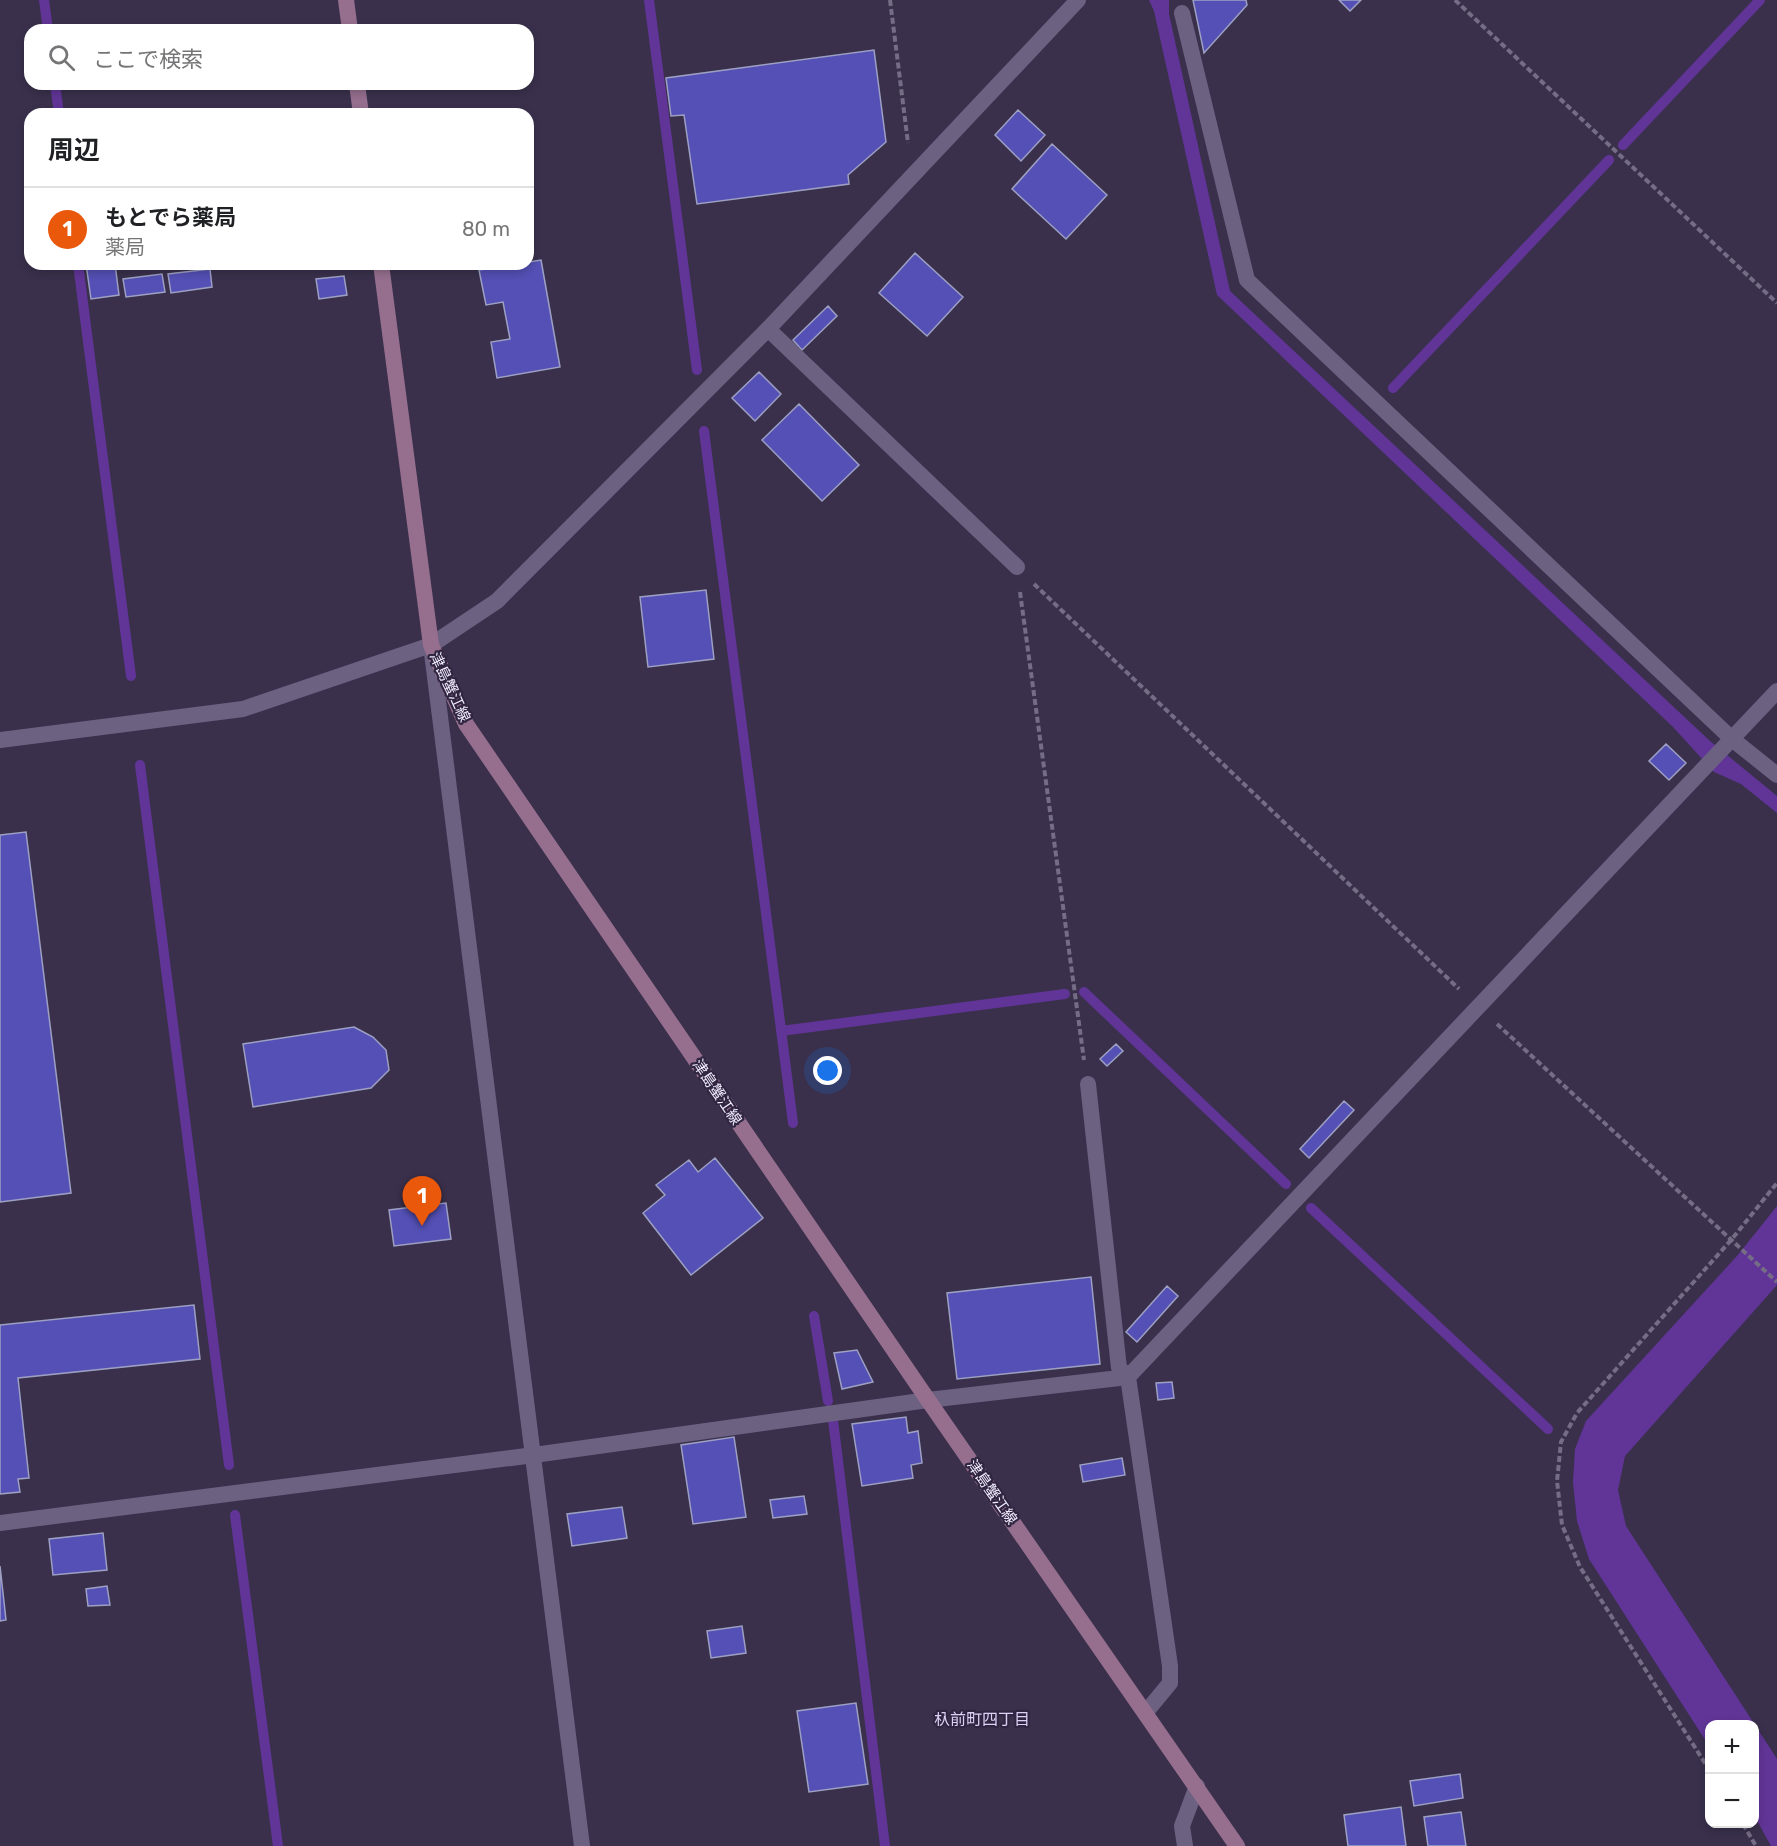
<!DOCTYPE html>
<html lang="ja">
<meta charset="utf-8">
<style>
body{margin:0;font-family:Rubik,"Noto Sans JP",sans-serif;background:#f2f2f2;color:#202124}
.controls{position:absolute;right:18px;bottom:18px;display:grid;overflow:hidden;border-radius:12px;box-shadow:0 3px 9px #0003}
.controls button{width:54px;height:54px;display:grid;place-items:center;padding:0;border:0;border-bottom:2px solid #e0e0e0;background:#fff;color:#202124;font:30px sans-serif}
.you{position:absolute;left:828px;top:1071px;width:21px;height:21px;margin:-15px;border:4px solid #fff;border-radius:50%;background:#1a73e8;box-shadow:0 0 0 9px #1a73e833}
.badge{display:grid;place-items:center;width:39px;height:39px;border-radius:50%;background:#ea580c;color:#fff;font-size:20px;font-weight:700}
.pin{position:absolute;translate:-50% -50px;filter:drop-shadow(0 2px 3px #0008)}
.pin::after{content:'';position:absolute;top:32px;width:21px;height:18px;background:inherit;clip-path:polygon(0 0,100% 0,50% 100%)}
.list{margin:0;padding:0;list-style:none}
h2{display:flex;justify-content:space-between;align-items:center;height:78px;margin:0;padding:0 24px;font-size:26px}
h2 small{font-size:20px;font-weight:400;color:#757577}
.list li{display:grid;grid-template-columns:39px 1fr auto;gap:18px;align-items:center;box-sizing:border-box;height:84px;padding:0 24px;border-top:2px solid #e0e0e0}
.list b{display:block;font-size:22px;white-space:nowrap}
.list p{margin:0;font-size:20px;white-space:nowrap;color:#757577}
.list em{font-size:20px;font-style:normal;color:#757577}
.icon{flex:none;width:33px;height:33px;fill:none;stroke:currentColor;stroke-width:2;stroke-linecap:round;stroke-linejoin:round}
.map{position:relative;flex:none;width:1777px;height:1846px;overflow:hidden}
.search{position:absolute;background:#fff;box-shadow:0 3px 9px #0003;left:24px;top:24px;width:510px;height:66px;display:flex;align-items:center;gap:15px;box-sizing:border-box;padding:0 21px;border-radius:18px;color:#757577;font-size:22px}
.panel{position:absolute;background:#fff;box-shadow:0 3px 9px #0003;left:24px;top:108px;width:510px;height:162px;border-radius:18px}
.map>svg:first-child{display:block}
</style>
<div class="map">
<svg width="1777" height="1846" viewBox="0 0 1777 1846">
<rect width="100%" height="100%" fill="#3a304c"/>
<path fill="#613597" d="M1149,0H1169V14L1230,291L1710,741L1777,796V813L1741,784L1714,772L1673,727L1217,295L1154,11Z
M1777,1206V1285L1625,1456L1618,1490L1626,1526L1777,1759V1846H1771L1755,1817L1754,1724H1710L1709,1746L1589,1559L1577,1521L1573,1482L1575,1449L1586,1421L1737,1256Z"/>
<g fill="none" stroke-linecap="round" stroke-linejoin="round">
<path stroke="#613597" stroke-width="10" d="M44,0L48,30
M649,0L697,370
M55,84L59,114
M1623,145L1760,0
M78,264L131,676
M1393,388L1609,160
M704,431L793,1123
M140,765L229,1465
M1084,992L1286,1184
M781,1031L1065,994
M1311,1208L1548,1429
M814,1316L828,1401
M833,1420L885,1846
M235,1515L278,1846"/>
</g>
<path fill="#5450b5" stroke="#9da0c3" stroke-width="1.5" d="M1193,0H1246L1247,5L1204,53Z
M1339,0H1361L1350,11Z
M874,50L886,142L848,175L849,184L697,204L684,115L671,116L666,78Z
M1018,110L1045,135L1021,161L995,135Z
M1052,144L1107,195L1066,239L1012,189Z
M915,253L963,297L927,336L879,293Z
M541,260L560,367L497,378L491,342L510,339L503,302L486,305L479,270Z
M86,264H115L119,295L91,299Z
M210,269L212,287L171,293L168,274Z
M162,274L165,292L126,297L123,279Z
M344,276L347,295L319,299L316,279Z
M828,306L837,316L802,350L793,340Z
M759,372L781,394L755,421L732,398Z
M799,404L859,465L822,501L762,440Z
M706,590L714,659L648,667L640,597Z
M1666,744L1686,763L1669,780L1649,761Z
M26,832L71,1193L0,1202V835Z
M354,1027L373,1037L386,1050L389,1070L371,1088L253,1107L243,1044Z
M1116,1044L1123,1051L1107,1066L1100,1059Z
M1344,1101L1354,1110L1309,1158L1300,1149Z
M715,1158L763,1218L691,1275L643,1213L665,1195L656,1185L689,1160L698,1172Z
M446,1203L451,1239L394,1246L389,1210Z
M1091,1277L1100,1364L957,1379L947,1293Z
M1167,1286L1178,1296L1137,1342L1126,1332Z
M194,1305L200,1359L18,1378L29,1478L18,1479L20,1492L0,1494V1325Z
M857,1350L873,1382L842,1389L834,1353Z
M1172,1382L1174,1398L1158,1400L1156,1383Z
M906,1417L908,1433L918,1431L922,1463L911,1465L913,1478L862,1486L852,1424Z
M734,1437L746,1517L693,1524L681,1445Z
M1122,1458L1125,1475L1083,1482L1080,1465Z
M804,1496L807,1514L773,1518L770,1500Z
M622,1507L627,1538L572,1546L567,1514Z
M103,1533L107,1570L53,1575L49,1539Z
M0,1566L6,1620L0,1621Z
M107,1586L110,1605L88,1606L86,1589Z
M742,1626L746,1653L711,1658L707,1631Z
M856,1703L868,1784L809,1792L797,1711Z
M1460,1774L1463,1798L1414,1806L1410,1781Z
M1401,1807L1406,1846H1348L1344,1815Z
M1461,1812L1466,1846H1428L1424,1817Z"/>
<g fill="none" stroke-linecap="round" stroke-linejoin="round">
<path stroke="#756c85" stroke-width="4" stroke-dasharray="6 3" stroke-linecap="butt" d="M890,0L908,143
M1455,0L1777,303
M1034,584L1459,989
M1020,592L1084,1060
M1497,1024L1777,1282
M1710,1771L1580,1567L1562,1525L1557,1481L1561,1442L1577,1413L1732,1239L1777,1183
M1743,1824L1756,1846"/>
<path stroke="#6c6181" stroke-width="16" d="M1088,1084L1119,1368L1128,1377
M928,1400L1128,1377"/>
<path stroke="#6c6181" stroke-width="16" d="M1182,13L1247,280L1732,739L1777,775
M768,329L1017,567
M0,740L243,709L431,645
M0,1523L534,1455L928,1400
M1146,1712L1170,1683V1666L1128,1377L1777,691
M1185,1846L1182,1826L1197,1786"/>
<path stroke="#6c6181" stroke-width="16" d="M582,1846L431,645L497,601L768,329L1078,0"/>
<path stroke="#966f8f" stroke-width="16" d="M346,0L350,30
M357,84L361,114
M381,264L431,645L466,724L928,1400L1237,1846"/>
</g>
<g text-anchor="middle" stroke-width="4.5" stroke-linejoin="round" paint-order="stroke">
<g font-size="15" fill="#f3ecff" stroke="#302641">
<text transform="translate(450 687) rotate(65)" y="5">津島蟹江線</text>
<text transform="translate(717 1092) rotate(56)" y="5">津島蟹江線</text>
<text transform="translate(992 1492) rotate(55)" y="5">津島蟹江線</text>
</g>
<g font-size="16" fill="#dcd0f4" stroke="#302641">
<text x="982" y="1725">杁前町四丁目</text>
</g>
</g>
</svg>
<div class="controls">
<button>+</button>
<button>−</button>
</div>
<div class="you"></div>
<div class="pin badge" style="left:422px;top:1226px">1</div>
<div class="search"><svg class="icon" aria-label="search" viewBox="0 0 24 24"><circle cx="10" cy="10" r="6"/><path d="M15 15l6 6"/></svg>ここで検索</div>
<section class="panel">
<h2>周辺<small></small></h2>
<ul class="list">
<li><span class="badge">1</span><div><b>もとでら薬局</b><p>薬局</p></div><em>80 m</em></li>
</ul>
</section>
</div>
